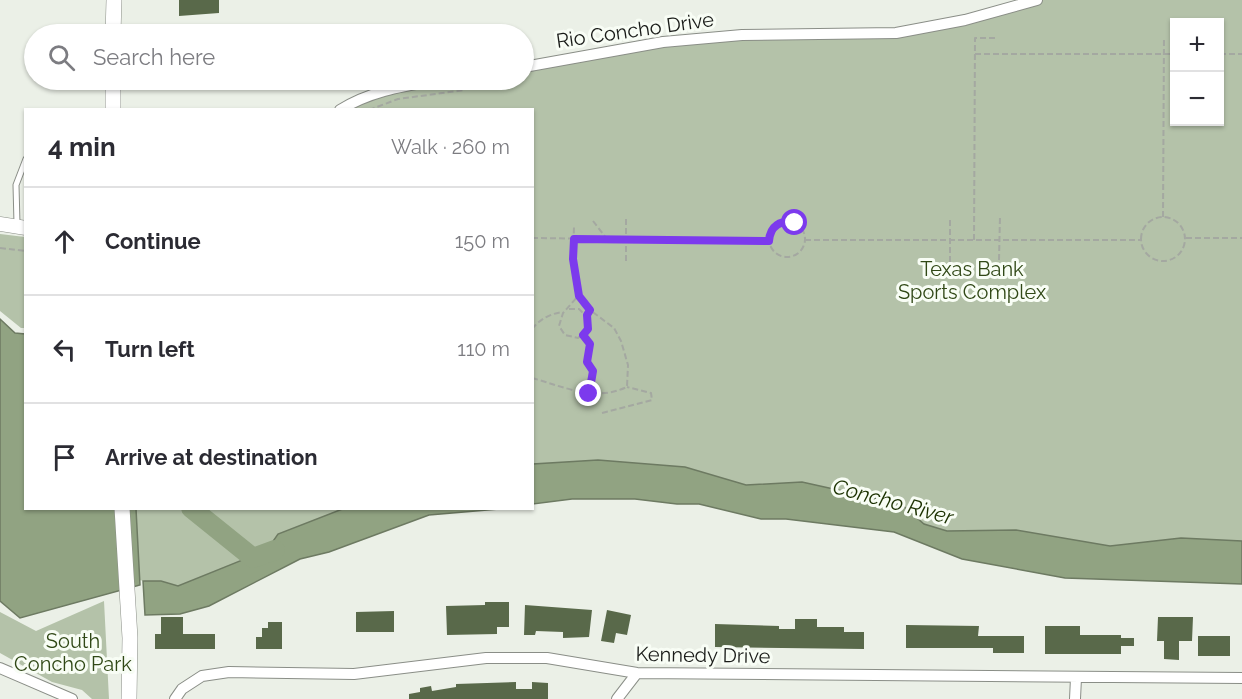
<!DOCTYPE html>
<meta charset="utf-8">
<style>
body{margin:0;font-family:Raleway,sans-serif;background:#f2f2f3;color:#2b2b33}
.controls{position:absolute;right:18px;top:18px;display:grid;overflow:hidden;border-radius:0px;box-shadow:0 2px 4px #0004}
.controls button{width:54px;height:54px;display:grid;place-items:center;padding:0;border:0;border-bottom:2px solid #e1e1e2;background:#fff;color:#2b2b33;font:30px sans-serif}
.stop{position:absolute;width:18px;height:18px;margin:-14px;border:4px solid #7c3aed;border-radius:50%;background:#fff}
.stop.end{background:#7c3aed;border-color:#fff;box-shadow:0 2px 6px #0008}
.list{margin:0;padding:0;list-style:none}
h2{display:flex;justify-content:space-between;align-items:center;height:78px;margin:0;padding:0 24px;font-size:26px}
h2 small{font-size:20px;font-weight:400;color:#7c7c81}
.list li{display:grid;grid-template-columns:39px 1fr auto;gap:18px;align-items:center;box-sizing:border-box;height:108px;padding:0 24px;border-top:2px solid #e1e1e2}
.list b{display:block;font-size:22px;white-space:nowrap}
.list em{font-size:20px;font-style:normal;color:#7c7c81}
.icon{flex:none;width:33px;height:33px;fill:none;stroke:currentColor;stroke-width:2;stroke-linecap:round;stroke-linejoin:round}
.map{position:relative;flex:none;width:1242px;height:699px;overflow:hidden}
.search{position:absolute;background:#fff;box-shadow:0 2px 4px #0004;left:24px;top:24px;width:510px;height:66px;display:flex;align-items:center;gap:15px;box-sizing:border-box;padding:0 21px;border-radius:33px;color:#7c7c81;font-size:22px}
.panel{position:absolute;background:#fff;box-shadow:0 2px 4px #0004;left:24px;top:108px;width:510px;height:402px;border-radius:0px}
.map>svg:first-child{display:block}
</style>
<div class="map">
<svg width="1242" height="699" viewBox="0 0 1242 699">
<rect width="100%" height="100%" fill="#ebf0e7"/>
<path fill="#b4c2a9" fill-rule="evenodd" d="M1037,0H1242V566L1065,567L829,509L533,475L532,110H340L438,80H524V67L663,42L896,33ZM1174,22H1220V122H1174Z
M0,234L25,237V328H21L0,311Z
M110,509H387L178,586L112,576Z
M104,601L109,699H92L82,690L52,682L0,653V612L36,631Z"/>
<path fill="#91a382" stroke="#6d7a62" stroke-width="1.5" d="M0,319L15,333L25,334L26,508L136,509L140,585L20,618L0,601Z
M598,460L685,467L746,485L802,482L901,504L924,524L947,531L1016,530L1110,546L1181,538L1242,541V584L1065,578L962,559L894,532L786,519H761L699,504H677L635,499H572L533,504V464Z
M345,508L499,509L429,515L329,552L300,559L209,606L180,614L145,615L143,581H161L178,586L267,550L278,534Z"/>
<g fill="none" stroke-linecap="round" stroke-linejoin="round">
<path stroke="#91a382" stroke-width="20" d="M191,508L253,558L275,550"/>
</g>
<path fill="#59694a" d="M179,0H219V13L179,16Z
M485,602H509V627H497V634L447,635L446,606L485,605Z
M525,605L592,610L589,637L563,638V632L536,631L535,635H524Z
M607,610L631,615L627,635L616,633L614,643L601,641Z
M394,611V632H356V612Z
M161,617H183V634H215V649H155V634H161Z
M1158,617H1193L1192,641H1179V660L1164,659V641H1157Z
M795,619H817V627H844V632H864V649L715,647V624L779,626V629H795Z
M268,622H282V649H256V637H262V628H268Z
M906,625L979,626L978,636H1024V653H993V648H906Z
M1045,626H1080V635H1121V638H1134V646H1121V654H1045Z
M1198,636H1230V656H1198Z
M516,682V689H532V682L548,683V699H409V694L420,692V688L431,686L432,691L456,687V684Z"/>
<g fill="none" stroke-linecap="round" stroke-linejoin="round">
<defs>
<path id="service" d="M17,224L16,185L26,159"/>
<path id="minor" d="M524,67L663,42L742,35L896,33L965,20L1037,0
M340,110C370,91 404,86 438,80
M0,668L72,699
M175,699L182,689L202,676L229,672L354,674L486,658H547L637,673L1242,678
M617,699L637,673
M1075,699L1076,678"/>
<path id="tertiary" d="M0,224L26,228"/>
<path id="secondary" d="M113,34L114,0
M113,110V80
M122,508L130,638L129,699"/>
</defs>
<use href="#service" stroke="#8a8e87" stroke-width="7"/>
<use href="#minor" stroke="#8a8e87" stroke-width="12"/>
<use href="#tertiary" stroke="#8a8e87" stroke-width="15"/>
<use href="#secondary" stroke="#8a8e87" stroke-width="16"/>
<path stroke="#a4a8a1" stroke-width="2" stroke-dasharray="6 3" stroke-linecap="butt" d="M975,54H1174
M1220,54H1242
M369,110L398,99L465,90
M1141 239a22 22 0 1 1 44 0a22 22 0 1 1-44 0Z
M1163,217L1164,38
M593,221L607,239
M769 239a18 18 0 1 1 36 0a18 18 0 1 1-36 0Z
M532,238L769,241
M1186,238H1242
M805,240H1141
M974,240L975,38H996
M0,248L26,251
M999,260L1000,216
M626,261V218
M950,262V218
M569,309H579L589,319L588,329L578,338L565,335L559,326L563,313L578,296L573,259L574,226
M532,329C540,319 550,314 562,312
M583,335L590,344L587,361L593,377L589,393
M532,378C565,387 594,402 627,387L628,365L621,341L614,328L590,310L578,296
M602,413L652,400L651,393L627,387"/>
<use href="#service" stroke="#fff" stroke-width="5"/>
<use href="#minor" stroke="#fff" stroke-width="10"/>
<use href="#tertiary" stroke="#fff" stroke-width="14"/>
<use href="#secondary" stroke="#fff" stroke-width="15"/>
</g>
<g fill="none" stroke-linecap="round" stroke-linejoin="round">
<path stroke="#7c3aed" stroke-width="8" d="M589,394L593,371L587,362L590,344L583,335L588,329L587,315L590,310L579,296L573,259L574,239L769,241C770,226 781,219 795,223"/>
</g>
<g text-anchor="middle" stroke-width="6" stroke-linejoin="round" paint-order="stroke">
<g font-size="20" fill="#191b18" stroke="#f8fdf5">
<text transform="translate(635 30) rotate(-8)" y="7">Rio Concho Drive</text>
<text transform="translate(703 655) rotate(1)" y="7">Kennedy Drive</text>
</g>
<g font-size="20" fill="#304816" stroke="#f8fdf5">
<text x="972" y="276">Texas Bank<tspan x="972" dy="23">Sports Complex</tspan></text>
<text x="73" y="648">South<tspan x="73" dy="23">Concho Park</tspan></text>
</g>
<g font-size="21" font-style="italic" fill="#1b3100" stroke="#f8fdf5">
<text transform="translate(893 502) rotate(15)" y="7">Concho River</text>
</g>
</g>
</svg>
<div class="controls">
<button>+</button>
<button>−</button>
</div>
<div class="stop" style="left:795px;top:223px"></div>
<div class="stop end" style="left:589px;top:394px"></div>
<div class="search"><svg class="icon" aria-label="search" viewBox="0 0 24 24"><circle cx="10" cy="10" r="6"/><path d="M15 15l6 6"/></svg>Search here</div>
<section class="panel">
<h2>4 min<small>Walk · 260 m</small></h2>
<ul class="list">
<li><svg class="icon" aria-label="ahead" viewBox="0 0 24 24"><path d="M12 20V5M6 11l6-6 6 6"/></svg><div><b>Continue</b></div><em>150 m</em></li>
<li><svg class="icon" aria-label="left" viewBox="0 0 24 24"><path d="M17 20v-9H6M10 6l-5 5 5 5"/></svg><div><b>Turn left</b></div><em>110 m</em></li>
<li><svg class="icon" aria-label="arrive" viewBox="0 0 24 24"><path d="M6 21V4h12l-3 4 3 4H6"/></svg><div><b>Arrive at destination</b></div></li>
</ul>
</section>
</div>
